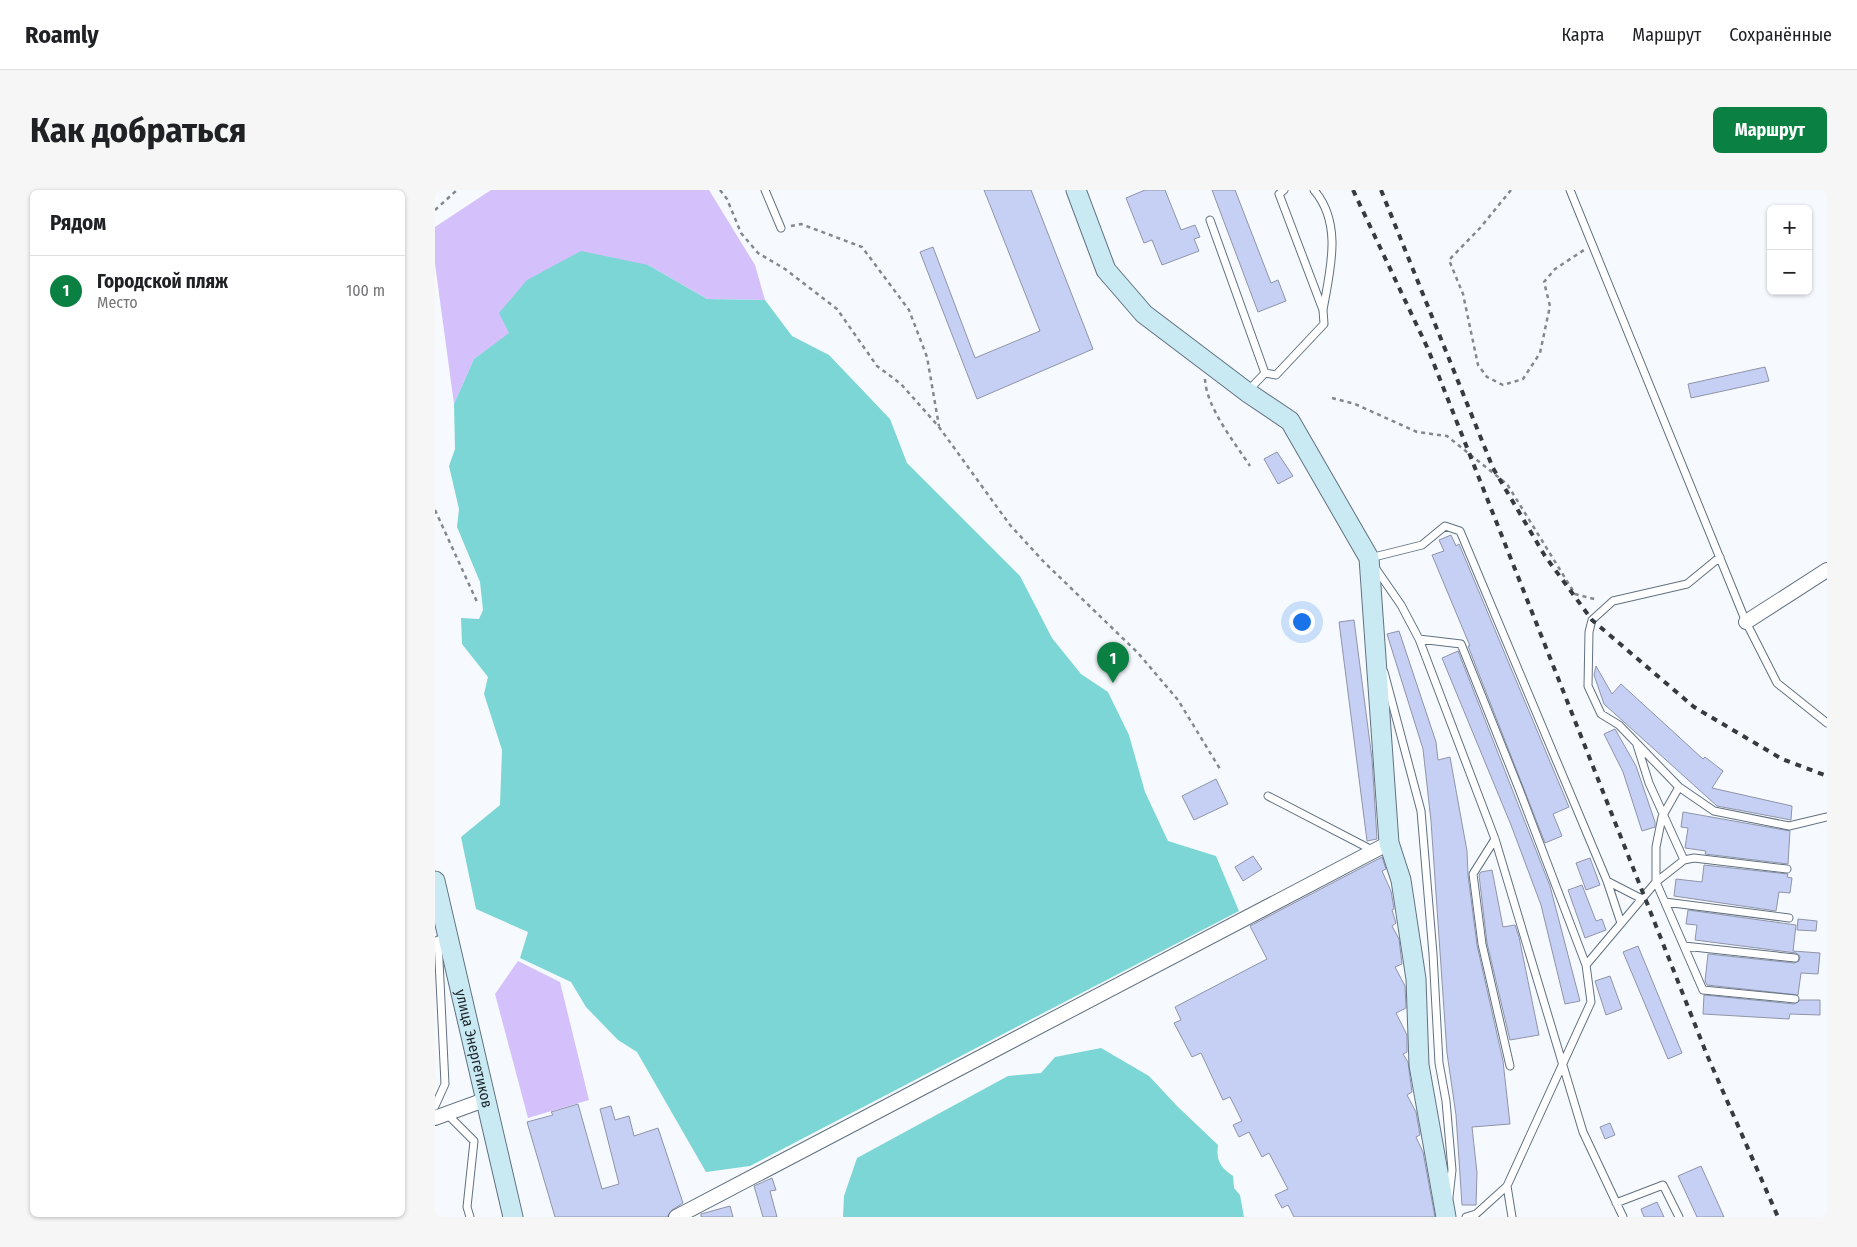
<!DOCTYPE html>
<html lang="ru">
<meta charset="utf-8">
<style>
body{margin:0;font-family:"Fira Sans Condensed",sans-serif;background:#f6f6f6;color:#202124}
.controls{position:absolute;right:15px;top:15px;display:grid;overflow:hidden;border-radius:8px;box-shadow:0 1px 4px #0004}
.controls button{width:45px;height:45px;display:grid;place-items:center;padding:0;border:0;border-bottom:1px solid #e0e0e0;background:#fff;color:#202124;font:25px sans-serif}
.you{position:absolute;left:866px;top:431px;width:18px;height:18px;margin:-12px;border:4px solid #fff;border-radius:50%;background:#1a73e8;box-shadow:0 0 0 8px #1a73e833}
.badge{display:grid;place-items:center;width:32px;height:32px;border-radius:50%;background:#0b8043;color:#fff;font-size:16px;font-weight:700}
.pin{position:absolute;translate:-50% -41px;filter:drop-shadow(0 1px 2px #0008)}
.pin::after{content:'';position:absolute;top:26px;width:18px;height:15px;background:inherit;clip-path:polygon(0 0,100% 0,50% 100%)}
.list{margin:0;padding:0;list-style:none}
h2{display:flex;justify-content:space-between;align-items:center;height:65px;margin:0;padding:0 20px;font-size:21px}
h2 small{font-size:16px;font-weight:400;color:#757577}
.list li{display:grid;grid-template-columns:32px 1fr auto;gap:15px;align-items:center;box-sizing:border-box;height:70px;padding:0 20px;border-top:1px solid #e0e0e0}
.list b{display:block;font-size:19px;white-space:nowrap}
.list p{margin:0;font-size:16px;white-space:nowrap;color:#757577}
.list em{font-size:16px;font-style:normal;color:#757577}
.map{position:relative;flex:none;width:1392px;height:1027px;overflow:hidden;border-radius:8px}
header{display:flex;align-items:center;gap:30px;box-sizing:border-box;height:70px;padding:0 25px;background:#fff;border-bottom:1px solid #e0e0e0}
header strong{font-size:24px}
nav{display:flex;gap:28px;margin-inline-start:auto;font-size:18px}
.intro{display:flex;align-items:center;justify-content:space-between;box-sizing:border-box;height:120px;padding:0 30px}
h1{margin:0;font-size:35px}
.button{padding:12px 22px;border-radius:8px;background:#0b8043;color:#fff;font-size:18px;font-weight:700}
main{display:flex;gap:30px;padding:0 30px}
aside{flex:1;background:#fff;border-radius:8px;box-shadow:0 1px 4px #0004}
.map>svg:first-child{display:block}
</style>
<header>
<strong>Roamly</strong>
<nav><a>Карта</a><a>Маршрут</a><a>Сохранённые</a></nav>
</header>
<div class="intro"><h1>Как добраться</h1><a class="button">Маршрут</a></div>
<main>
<aside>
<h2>Рядом<small></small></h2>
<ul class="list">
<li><span class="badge">1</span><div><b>Городской пляж</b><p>Место</p></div><em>100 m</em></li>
</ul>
</aside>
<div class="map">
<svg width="1392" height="1027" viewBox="0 0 1392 1027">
<rect width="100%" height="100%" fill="#f6fafe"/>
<path fill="#d4c1fb" d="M56,0H274L320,75L330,110L272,109L213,75L75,143L39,169L19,214L0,74V37Z
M83,771L125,792L154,910L93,928L60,804Z"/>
<path fill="#7cd6d5" d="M146,61L213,75L272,109L330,110L357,146L394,165L455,229L472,273L585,386L617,448L646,484L673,502L694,545L710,602L733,651L781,666L804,721L315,976L271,982L202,862L183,850L151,817L136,792L85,768L93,742L41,719L26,647L65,615L67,560L49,504L53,487L27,454L26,428L44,429L48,420L45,392L22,337L24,319L14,276L20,259L19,214L39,169L74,143L64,123L92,90Z
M666,858L714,886L742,916L783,955C781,970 785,977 798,986L799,998L805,1005L809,1027H408L409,1006L422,968L573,886L606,883L620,867Z"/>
<path fill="#c6d0f4" stroke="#8f94a9" d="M549,0H596L658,159L542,209L485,62L498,57L540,168L605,141Z
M710,0H730L746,40L760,35L765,47L759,49L764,61L727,75L717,50L709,53L691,8Z
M777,0H800L836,93L843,90L851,111L823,122Z
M1330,177L1334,191L1256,208L1253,194Z
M842,262L858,286L843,294L829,269Z
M1016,345L1021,356L1024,354L1134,617L1118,624L1127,646L1110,653L1033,456H1035L997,365L1009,361L1004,350Z
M919,430L937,569L942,649L932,651L904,432Z
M964,441L1001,552L1003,570L1015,567L1032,661L1033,685L1042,755L1068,871L1075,934L1037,937L1042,983L1041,1015H1027L1021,925L1012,863L996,631L988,559L952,444Z
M1023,461L1115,696L1145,811L1130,814L1106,715L1076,635L1007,468Z
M1161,476L1177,504L1186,494L1268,569L1270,567L1288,581L1277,598L1357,616L1356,630L1282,616L1169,514L1159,485Z
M1180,539L1201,576L1220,632V637L1207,641L1188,582L1169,544Z
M781,589L793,614L759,630L747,606Z
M1248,622L1355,641L1353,674L1270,664L1271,661L1250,658L1253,638L1246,637Z
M818,666L827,679L808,691L800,677Z
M947,667L951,679L947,681L956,701L959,719L957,720L961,733L957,736L964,749L967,774L960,777L970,796L971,818L961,823L972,845V862L968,864L973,872L977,902L972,905L981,922L985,945L981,947L988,962L1000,1027H859L853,1015L847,1018L840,1005L853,999L834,963L827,967L814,942L804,947L798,935L807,931L795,907L788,910L766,863L757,867L739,833L746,830L740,817L832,769L815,736Z
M1155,668L1165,695L1151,700L1141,673Z
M1269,675L1353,684L1352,687L1357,688L1355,703L1344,702L1341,721L1239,706L1241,689L1267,692Z
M1057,680L1068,737L1080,735L1084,747L1104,845L1075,850L1052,753L1044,685L1046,682Z
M1147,695L1161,731L1167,729L1171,740L1150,748L1133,700Z
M1253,720L1361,735L1358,761L1385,763L1383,784L1366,783L1363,805L1272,795L1270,791L1273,764L1359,773L1364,771L1365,766L1361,763L1260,750L1262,735L1251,734Z
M1363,729L1382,731L1381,741L1362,740Z
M1203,756L1247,863L1233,869L1188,762Z
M1175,786L1187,819L1171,825L1160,791Z
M1269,805L1359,814L1365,810H1385V825L1355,824L1354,829L1268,824Z
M143,914L167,999L184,994L165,919L176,916L180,930L194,926L199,946L223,938L248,1013L237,1020L232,1027H120L92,932L118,925L116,922Z
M1175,933L1180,945L1170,949L1165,937Z
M1266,976L1289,1027H1262L1243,986Z
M337,988L341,1000L335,1001L342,1027H328L319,996Z
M1222,1012L1229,1027H1209L1206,1019Z
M295,1016L298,1027H266V1024Z"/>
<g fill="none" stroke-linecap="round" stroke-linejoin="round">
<defs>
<path id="lane" d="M330,0L346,38
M879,0C908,34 895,80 888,120
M1135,0L1311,432L1342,493L1392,533
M775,30L830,183L812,202
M830,183L841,185L889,134L888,120L844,4L849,0
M1285,367L1252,394L1178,411L1157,430L1154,442L1153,496L1166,524L1184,535L1244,597L1279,621L1354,636L1392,627
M935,368L987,355L1010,336L1025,341L1172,691L1186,733
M939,376L966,415L984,449L1060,649L1148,942L1188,1027
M984,449L1026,454L1084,599L1151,775
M949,482L986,621L998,764L1004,873L1011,911L1017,980L1014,1007
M1202,555L1214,593L1249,670
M833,606L939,661
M1060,649L1038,684L1047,754L1075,876
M1352,679L1259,668L1249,670L1221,692L1268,800L1360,809
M1172,691L1207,709
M1230,712L1354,728
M1249,756L1360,768
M0,916L10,894L3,750
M13,925L39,951L32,1017L35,1027
M1072,996L1077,1027
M1181,1013L1228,995L1244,1027
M1031,1027L1041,1024L1072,996L1156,812L1151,775L1221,692V657L1227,627L1244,597"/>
<path id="street" d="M1311,432L1392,380
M0,928L52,909
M241,1027L954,653"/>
<g id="secondary">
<path d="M641,0L671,80L709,124L812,202L855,231L934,368L954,653L966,690L981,789L984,875L1011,1027"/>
<path id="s1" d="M0,691L78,1027"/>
</g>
</defs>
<use href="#lane" stroke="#617181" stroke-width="9"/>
<use href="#street" stroke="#617181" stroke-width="16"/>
<use href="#secondary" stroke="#617181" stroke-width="21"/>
<path stroke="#83888e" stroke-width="2.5" stroke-dasharray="4 4" stroke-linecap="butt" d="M285,0L292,9L306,43L323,63L350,79L402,119L442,176L466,194L504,237L575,335L609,372L703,463L743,510L785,579
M1076,0L1045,38L1014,70L1028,104L1043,175L1052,187L1068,195L1088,189L1105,163L1115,116L1109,92L1120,79L1149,60
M0,20L22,0
M356,36L366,34L427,57L474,120L492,167L504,236
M770,189C771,217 800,253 815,276
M897,208L920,214L982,242L1012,246L1072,294L1140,404L1163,410
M0,320L43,414"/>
<use href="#lane" stroke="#fff" stroke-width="7"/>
<use href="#street" stroke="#fff" stroke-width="14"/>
<use href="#secondary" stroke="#c9e9f3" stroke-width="19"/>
<path stroke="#363b42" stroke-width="4" stroke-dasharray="6 6" stroke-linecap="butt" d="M918,0L993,159L1272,865L1343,1027
M946,0L1058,278L1110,366L1157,430L1259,517L1347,569L1392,586"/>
</g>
<g text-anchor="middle" stroke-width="4" stroke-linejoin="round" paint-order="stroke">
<g font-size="15" fill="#20262d" stroke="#f6fafe">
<text dy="5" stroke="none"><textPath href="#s1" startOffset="172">улица Энергетиков</textPath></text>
</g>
</g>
</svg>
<div class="controls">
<button>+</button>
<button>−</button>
</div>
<div class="you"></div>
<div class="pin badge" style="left:678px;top:493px">1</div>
</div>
</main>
